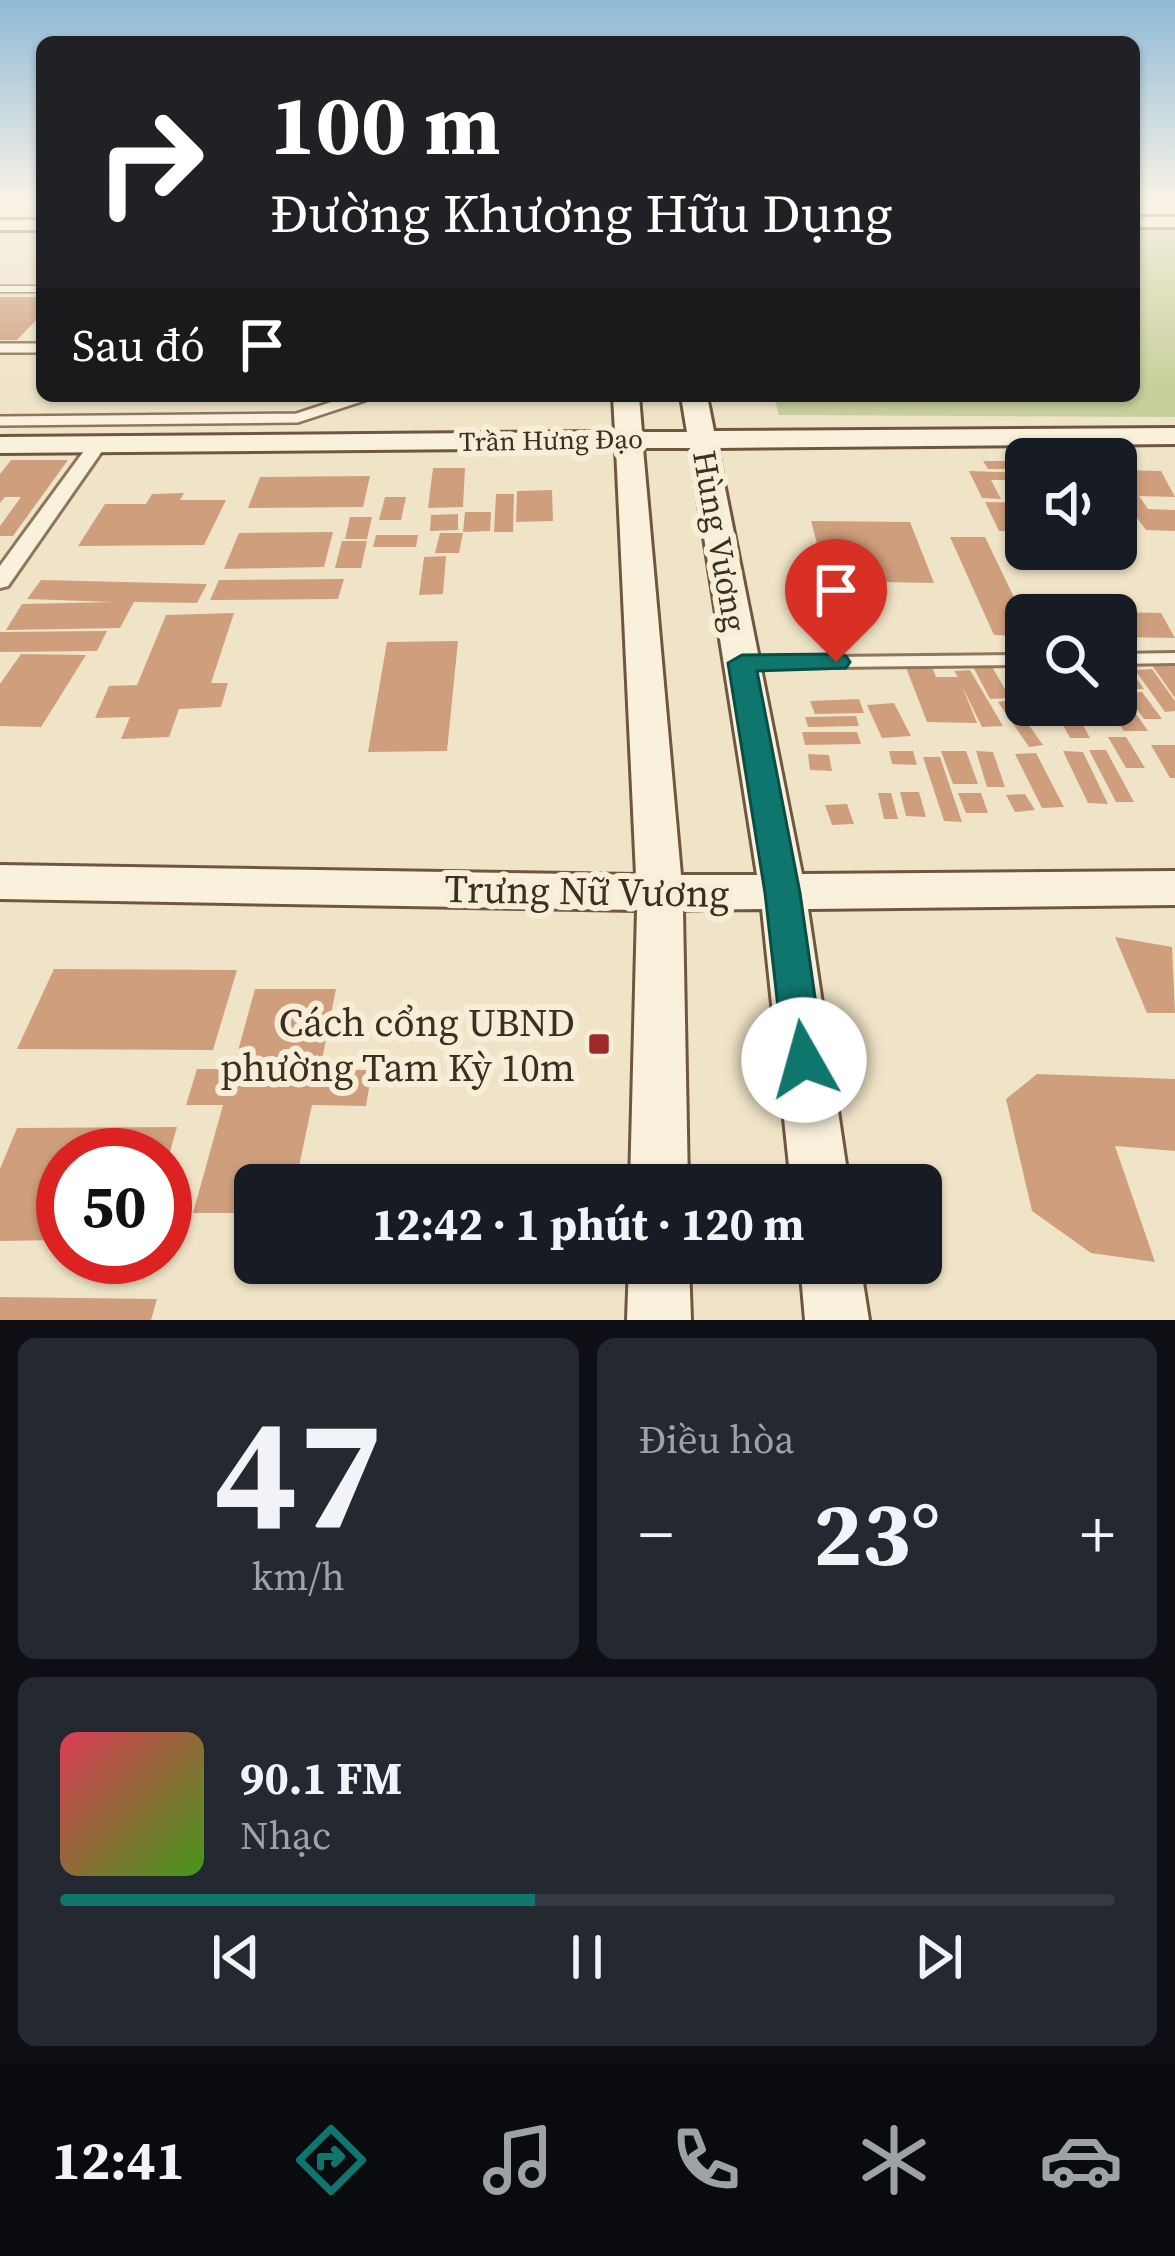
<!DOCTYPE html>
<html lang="vi">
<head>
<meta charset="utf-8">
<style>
  :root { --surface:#171b24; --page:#242831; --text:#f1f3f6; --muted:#9ea1a6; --line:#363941; --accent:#0f766e }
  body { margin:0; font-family:"Source Serif 4",serif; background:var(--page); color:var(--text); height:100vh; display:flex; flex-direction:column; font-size:45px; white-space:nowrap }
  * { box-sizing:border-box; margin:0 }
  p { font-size:39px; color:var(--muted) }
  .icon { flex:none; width:66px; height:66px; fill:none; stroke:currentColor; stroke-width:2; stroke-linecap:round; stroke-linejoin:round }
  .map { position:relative; height:1320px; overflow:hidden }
  .details { display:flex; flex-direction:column; gap:18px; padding:18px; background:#0d0f14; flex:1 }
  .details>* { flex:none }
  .banner { position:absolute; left:36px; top:36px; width:1104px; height:366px; border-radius:18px; box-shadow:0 3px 9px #0004; background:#202124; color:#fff; overflow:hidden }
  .tools { position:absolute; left:1005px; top:438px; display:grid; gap:24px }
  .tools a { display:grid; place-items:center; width:132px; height:132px; border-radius:18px; background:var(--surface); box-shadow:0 3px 9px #0004; font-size:60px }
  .speed { position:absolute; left:36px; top:1128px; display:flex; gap:24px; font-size:60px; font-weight:700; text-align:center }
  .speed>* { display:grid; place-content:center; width:156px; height:156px; border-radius:50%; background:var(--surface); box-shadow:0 3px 9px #0004; line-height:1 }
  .speed .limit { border:18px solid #d22; background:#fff; color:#111 }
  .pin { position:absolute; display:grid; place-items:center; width:102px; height:102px; color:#fff; margin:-123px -51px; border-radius:50% 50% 50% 0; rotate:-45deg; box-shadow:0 0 12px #0007 }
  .pin .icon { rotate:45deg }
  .me { position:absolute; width:132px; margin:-66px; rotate:353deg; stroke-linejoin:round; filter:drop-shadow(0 0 9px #0008) }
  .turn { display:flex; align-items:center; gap:42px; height:252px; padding:0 36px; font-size:54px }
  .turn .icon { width:156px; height:156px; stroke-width:2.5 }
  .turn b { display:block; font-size:84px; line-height:102px }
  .then { display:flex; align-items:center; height:114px; padding:0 36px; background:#0003; gap:24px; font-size:45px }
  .big { font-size:90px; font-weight:700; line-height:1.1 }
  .details .card { flex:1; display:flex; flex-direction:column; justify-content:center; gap:18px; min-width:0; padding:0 42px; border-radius:18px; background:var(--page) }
  .details .dial { align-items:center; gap:0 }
  .dial b { font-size:156px; line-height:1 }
  .song { display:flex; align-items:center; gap:36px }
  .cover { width:144px; height:144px; border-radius:18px; background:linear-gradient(135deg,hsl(350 70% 55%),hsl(100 70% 35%)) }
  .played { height:12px; border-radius:6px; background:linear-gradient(90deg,var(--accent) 45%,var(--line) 45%) }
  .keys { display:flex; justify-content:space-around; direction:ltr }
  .heat { display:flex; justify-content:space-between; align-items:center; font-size:66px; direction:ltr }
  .details .tiles { flex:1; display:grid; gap:18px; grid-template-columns:1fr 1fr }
  .card:last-child { grid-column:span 2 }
  .trip { position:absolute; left:234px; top:1164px; width:708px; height:120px; border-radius:18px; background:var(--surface); box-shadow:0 3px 9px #0004; font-weight:700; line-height:120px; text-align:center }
  .dock { display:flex; height:192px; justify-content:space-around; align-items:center; background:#090b0e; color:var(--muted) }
  .dock .icon { width:84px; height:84px }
  .dock .selected { color:var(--accent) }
  .dock b { font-size:54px; color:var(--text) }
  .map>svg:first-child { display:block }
</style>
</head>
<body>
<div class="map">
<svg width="1175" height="1320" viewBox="0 0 1175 1320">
  <rect width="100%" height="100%" fill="#f0e4c8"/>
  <path fill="#c9cf9b" d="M 1134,230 L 1175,230 L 1175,417 L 779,415 L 774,396 L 1134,396 Z"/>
  <g fill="#cf9f7d">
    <path d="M 0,297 L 42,297 L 42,314 L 17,340 L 0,340 Z"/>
    <path d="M 11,460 L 68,460 L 13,536 L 0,536 L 0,526 L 21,497 L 5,497 L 0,503 L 0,474 Z"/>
    <path d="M 983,461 L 1026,461 L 1026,469 L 988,469 Z"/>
    <path d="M 433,468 L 465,468 L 463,507 L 428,508 Z"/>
    <path d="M 1116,470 L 1161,471 L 1175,497 L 1139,496 L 1148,509 L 1175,510 L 1175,531 L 1146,530 L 1116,489 Z"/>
    <path d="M 969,471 L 1026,473 L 1026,480 L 991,480 L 1001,499 L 982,498 Z"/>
    <path d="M 370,476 L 363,507 L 248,508 L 260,477 Z"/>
    <path d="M 552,490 L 553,521 L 516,522 L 517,491 Z"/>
    <path d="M 184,493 L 180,500 L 226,500 L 204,545 L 78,546 L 105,504 L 146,504 L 152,494 Z"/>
    <path d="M 496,494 L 514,494 L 513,532 L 494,532 Z"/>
    <path d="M 385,497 L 406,497 L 401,520 L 379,520 Z"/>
    <path d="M 985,502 L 1026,503 L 1026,511 L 1009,511 L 1019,531 L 999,531 Z"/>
    <path d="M 465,512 L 491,512 L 490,531 L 463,532 Z"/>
    <path d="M 458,514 L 458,530 L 430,531 L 431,515 Z"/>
    <path d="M 350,517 L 372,517 L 367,539 L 345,539 Z"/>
    <path d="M 811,521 L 910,522 L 934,583 L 827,581 Z"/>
    <path d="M 333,532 L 324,567 L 224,569 L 239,533 Z"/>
    <path d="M 440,533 L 463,533 L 459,553 L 435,553 Z"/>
    <path d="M 376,535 L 418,535 L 416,547 L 373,547 Z"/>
    <path d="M 950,537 L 985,537 L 1026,622 L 1026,636 L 994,635 Z"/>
    <path d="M 342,541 L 367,541 L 361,568 L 335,568 Z"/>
    <path d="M 446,556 L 443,594 L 419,595 L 424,557 Z"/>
    <path d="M 344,579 L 338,599 L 210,600 L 219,580 Z"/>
    <path d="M 41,580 L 207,584 L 197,603 L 134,602 L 120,628 L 6,630 L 22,604 L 113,602 L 27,599 Z"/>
    <path d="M 1116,612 L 1161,613 L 1175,638 L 1116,637 Z"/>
    <path d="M 234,613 L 211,683 L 228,683 L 221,707 L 179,709 L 169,737 L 121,739 L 130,717 L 95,718 L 109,686 L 137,685 L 166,615 Z"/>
    <path d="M 107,631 L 97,651 L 0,652 L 0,632 Z"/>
    <path d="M 458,641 L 447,751 L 368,752 L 387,642 Z"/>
    <path d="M 21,654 L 86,655 L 41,727 L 0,726 L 0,684 Z"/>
    <path d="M 1124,661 L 1144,689 L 1125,689 L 1116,677 L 1116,662 Z"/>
    <path d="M 1168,661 L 1175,661 L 1175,698 L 1152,665 L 1171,665 Z"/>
    <path d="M 931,664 L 936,677 L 958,677 L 954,671 L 970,670 L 1003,726 L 982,727 L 962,686 L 977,723 L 927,722 L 905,665 Z"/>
    <path d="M 972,665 L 991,665 L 1010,698 L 990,699 Z"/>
    <path d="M 1152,669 L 1175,701 L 1175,711 L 1165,712 L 1135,670 Z"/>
    <path d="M 1008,675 L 1026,675 L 1026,705 L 1043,705 L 1047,714 L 1026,714 Z"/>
    <path d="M 1116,685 L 1148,731 L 1124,731 L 1107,705 L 1116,705 Z"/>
    <path d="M 1142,692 L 1162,719 L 1144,719 L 1125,693 Z"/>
    <path d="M 859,699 L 864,713 L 815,714 L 810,701 Z"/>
    <path d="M 1011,700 L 1043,745 L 1029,747 L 998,702 Z"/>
    <path d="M 894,703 L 911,736 L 882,738 L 867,705 Z"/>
    <path d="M 1053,706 L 1072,706 L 1090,738 L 1070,738 Z"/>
    <path d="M 856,716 L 859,726 L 808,727 L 805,717 Z"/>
    <path d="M 802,732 L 857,732 L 861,744 L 805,745 Z"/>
    <path d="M 1108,737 L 1126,737 L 1145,768 L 1126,768 Z"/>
    <path d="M 1151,745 L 1175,745 L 1175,778 L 1170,778 Z"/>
    <path d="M 1089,750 L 1106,750 L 1134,802 L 1116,802 Z"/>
    <path d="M 889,751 L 913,751 L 917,765 L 892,764 Z"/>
    <path d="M 941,751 L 966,751 L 978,784 L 953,784 Z"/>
    <path d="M 976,751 L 993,752 L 1005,787 L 987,787 Z"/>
    <path d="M 1063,751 L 1083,752 L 1108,804 L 1088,803 Z"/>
    <path d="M 1036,753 L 1064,807 L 1042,808 L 1015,754 Z"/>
    <path d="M 808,754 L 829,755 L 832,771 L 810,770 Z"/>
    <path d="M 923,757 L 940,757 L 962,822 L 944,821 Z"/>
    <path d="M 900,792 L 919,792 L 926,817 L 906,816 Z"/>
    <path d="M 878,793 L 891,793 L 898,819 L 884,819 Z"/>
    <path d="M 958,793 L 981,793 L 988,813 L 966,813 Z"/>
    <path d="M 1025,794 L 1035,810 L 1015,812 L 1006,795 Z"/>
    <path d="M 847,804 L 854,824 L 832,825 L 825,805 Z"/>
    <path d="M 1115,937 L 1172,947 L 1175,1013 L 1147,1013 Z"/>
    <path d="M 54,969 L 237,970 L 213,1050 L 17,1049 Z"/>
    <path d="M 255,989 L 336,989 L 320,1070 L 372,1070 L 366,1106 L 312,1105 L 295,1185 L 255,1185 L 255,1213 L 193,1213 L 223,1105 L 186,1105 L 197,1069 L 233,1069 Z"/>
    <path d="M 1037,1074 L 1175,1079 L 1175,1151 L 1115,1146 L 1155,1262 L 1091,1253 L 1032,1211 L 1006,1099 Z"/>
    <path d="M 177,1127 L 169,1155 L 63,1155 L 63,1240 L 0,1241 L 0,1169 L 17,1128 Z"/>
    <path d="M 0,1297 L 157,1299 L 151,1320 L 0,1320 Z"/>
  </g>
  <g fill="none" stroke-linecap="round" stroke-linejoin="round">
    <defs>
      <path id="lane-far2" d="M 0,289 L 42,289"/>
      <g id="lane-far1">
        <path d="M 0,348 L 42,348"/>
        <path d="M 0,421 L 297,418 L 364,396"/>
      </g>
      <g id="lane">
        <path d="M 1116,659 L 1175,658"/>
        <path d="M 749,663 L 1026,660"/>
      </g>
      <path id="street" d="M 98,439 L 107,444 L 8,586 L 0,588 L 0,566 L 92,440 Z"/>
      <g id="secondary">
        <rect x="1134" y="217" width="41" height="10"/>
        <rect x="0" y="220" width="42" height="10"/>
        <path d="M 613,396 L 639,396 L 642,432 L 687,432 L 681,396 L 707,396 L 714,431 L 1175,428 L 1175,444 L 717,448 L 802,874 L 1175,871 L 1175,905 L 808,909 L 849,1185 L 791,1185 L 762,909 L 683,910 L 688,1185 L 630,1185 L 637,910 L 0,899 L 0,865 L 636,875 L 616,448 L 0,453 L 0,437 L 615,432 ZM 643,448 L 690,448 L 757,875 L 681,875 Z"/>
        <path d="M 629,1263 L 689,1263 L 691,1320 L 627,1320 Z"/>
        <path d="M 800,1263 L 860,1263 L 869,1320 L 805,1320 Z"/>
      </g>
    </defs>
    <use href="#lane-far2" stroke="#8d765c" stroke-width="9"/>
    <use href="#lane-far1" stroke="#8d765c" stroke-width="14"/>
    <use href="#lane" stroke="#8d765c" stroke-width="16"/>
    <use href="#street" stroke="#8d765c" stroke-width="6"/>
    <use href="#secondary" stroke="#6f573f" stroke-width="6"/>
    <use href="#lane-far2" stroke="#faf1dc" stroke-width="6"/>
    <use href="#lane-far1" stroke="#faf1dc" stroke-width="9"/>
    <use href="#lane" stroke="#faf1dc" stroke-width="10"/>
    <use href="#street" fill="#faf1dc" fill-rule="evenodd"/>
    <use href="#secondary" fill="#faf1dc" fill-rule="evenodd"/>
  </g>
  <linearGradient id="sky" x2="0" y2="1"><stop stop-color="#8fbad6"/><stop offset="0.52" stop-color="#f8f3e6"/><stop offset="1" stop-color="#f8f3e6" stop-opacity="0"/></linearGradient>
  <rect width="1175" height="383" fill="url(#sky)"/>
  <path fill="#0f766e" stroke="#0a4d48" stroke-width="3" d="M 836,654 L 846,656 L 850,662 L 846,668 L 757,671 L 800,893 L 824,1060 L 818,1072 L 804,1077 L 790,1072 L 784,1060 L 765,893 L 728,663 L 742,655 Z"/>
  <rect fill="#9e2a2b" stroke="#f7eed8" stroke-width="4.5" x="587" y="1032" width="24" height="24" rx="6"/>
  <g text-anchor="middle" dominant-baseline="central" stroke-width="12" stroke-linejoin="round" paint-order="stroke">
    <g font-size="27" fill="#3d2e20" stroke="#f7eed8">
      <text transform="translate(551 440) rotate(-1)">Trần Hưng Đạo</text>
    </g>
    <g font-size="33" fill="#3d2e20" stroke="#f7eed8">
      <text transform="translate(720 541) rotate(80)">Hùng Vương</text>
    </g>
    <g font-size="39" fill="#3d2e20" stroke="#f7eed8">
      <text transform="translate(587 891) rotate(1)">Trưng Nữ Vương</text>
    </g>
    <g font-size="39" fill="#3d2e20" stroke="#f7eed8" text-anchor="end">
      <text x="575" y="1022">Cách cổng UBND<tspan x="575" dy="45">phường Tam Kỳ 10m</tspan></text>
    </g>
  </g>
</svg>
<div class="tools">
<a><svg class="icon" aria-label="sound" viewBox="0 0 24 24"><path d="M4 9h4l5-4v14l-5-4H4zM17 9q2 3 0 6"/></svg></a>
<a><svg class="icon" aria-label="search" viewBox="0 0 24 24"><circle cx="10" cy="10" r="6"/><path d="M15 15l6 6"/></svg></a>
</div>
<div class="speed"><div class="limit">50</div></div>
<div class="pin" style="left:836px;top:662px;background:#d93025"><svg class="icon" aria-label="arrive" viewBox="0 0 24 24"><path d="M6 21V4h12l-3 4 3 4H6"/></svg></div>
<svg class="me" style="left:804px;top:1060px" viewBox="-20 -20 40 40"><circle r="19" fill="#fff"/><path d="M0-13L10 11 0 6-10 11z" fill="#0f766e"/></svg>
<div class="trip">12:42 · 1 phút · 120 m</div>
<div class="banner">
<div class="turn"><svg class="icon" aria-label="right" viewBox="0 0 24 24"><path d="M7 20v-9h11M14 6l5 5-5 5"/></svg><div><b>100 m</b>Đường Khương Hữu Dụng</div></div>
<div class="then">Sau đó<svg class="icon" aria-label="arrive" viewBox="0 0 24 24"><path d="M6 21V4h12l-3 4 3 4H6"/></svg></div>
</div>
</div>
<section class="details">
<div class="tiles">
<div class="card dial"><b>47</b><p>km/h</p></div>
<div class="card"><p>Điều hòa</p>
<div class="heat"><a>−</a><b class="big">23°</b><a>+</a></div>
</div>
<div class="card">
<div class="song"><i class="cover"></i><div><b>90.1 FM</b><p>Nhạc</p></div></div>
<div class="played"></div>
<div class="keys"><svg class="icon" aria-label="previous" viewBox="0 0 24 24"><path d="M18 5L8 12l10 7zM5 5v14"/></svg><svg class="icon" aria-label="pause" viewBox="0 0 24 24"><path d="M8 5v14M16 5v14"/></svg><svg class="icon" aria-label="next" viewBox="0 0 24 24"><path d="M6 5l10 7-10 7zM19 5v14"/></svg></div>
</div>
</div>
</section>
<nav class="dock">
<b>12:41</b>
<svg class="icon selected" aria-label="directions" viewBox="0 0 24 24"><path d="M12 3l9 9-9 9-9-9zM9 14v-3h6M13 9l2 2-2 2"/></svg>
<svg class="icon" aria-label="music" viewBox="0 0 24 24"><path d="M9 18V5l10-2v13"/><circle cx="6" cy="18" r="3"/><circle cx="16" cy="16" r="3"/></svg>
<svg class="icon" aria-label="phone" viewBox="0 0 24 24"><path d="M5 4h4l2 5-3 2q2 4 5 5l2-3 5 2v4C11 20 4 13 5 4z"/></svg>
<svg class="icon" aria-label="climate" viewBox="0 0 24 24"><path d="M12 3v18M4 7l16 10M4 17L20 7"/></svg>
<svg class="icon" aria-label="car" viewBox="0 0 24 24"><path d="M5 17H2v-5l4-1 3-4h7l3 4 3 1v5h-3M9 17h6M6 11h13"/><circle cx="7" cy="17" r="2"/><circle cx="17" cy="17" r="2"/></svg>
</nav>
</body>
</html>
